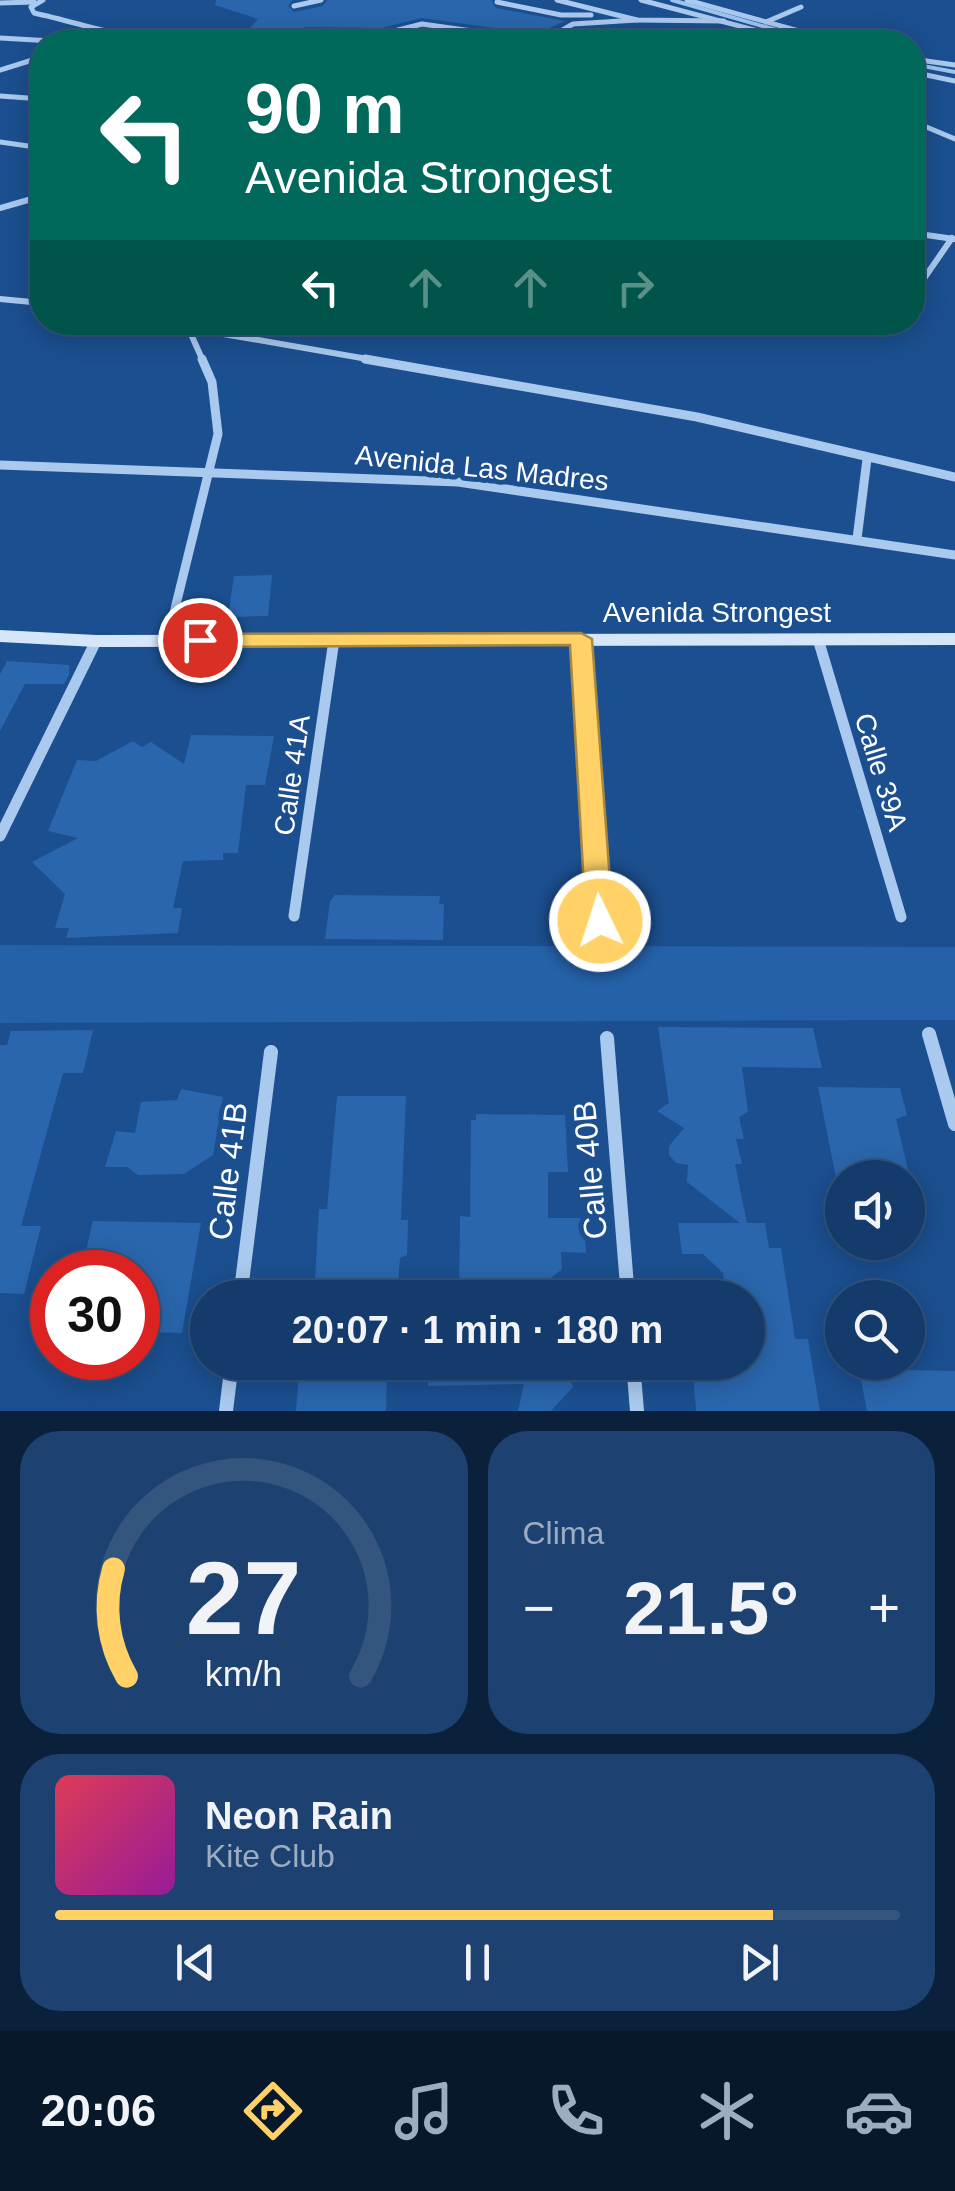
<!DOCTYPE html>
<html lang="es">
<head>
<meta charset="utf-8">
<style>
  :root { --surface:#143b6b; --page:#1d4271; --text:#f1f3f6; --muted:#9dadc1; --line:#33557e; --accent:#ffd166 }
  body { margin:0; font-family:Arial,sans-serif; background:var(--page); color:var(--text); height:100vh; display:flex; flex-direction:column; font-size:38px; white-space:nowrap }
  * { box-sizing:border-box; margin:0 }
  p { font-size:32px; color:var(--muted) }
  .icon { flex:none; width:55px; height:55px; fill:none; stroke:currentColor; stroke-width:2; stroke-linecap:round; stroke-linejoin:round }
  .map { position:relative; height:1411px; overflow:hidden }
  .side { display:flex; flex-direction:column; gap:20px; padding:20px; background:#0b203b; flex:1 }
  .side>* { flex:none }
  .top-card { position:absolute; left:30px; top:30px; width:895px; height:305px; border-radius:40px; box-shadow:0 5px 25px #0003,0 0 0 2px var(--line); background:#00695c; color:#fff; overflow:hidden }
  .fabs { position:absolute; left:825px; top:1160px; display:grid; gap:20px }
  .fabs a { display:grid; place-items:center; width:100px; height:100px; border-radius:50%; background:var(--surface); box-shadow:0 5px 25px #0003,0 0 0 2px var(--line); font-size:50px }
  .speed { position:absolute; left:30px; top:1250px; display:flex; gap:20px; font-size:50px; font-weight:700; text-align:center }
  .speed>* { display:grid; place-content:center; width:130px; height:130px; border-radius:50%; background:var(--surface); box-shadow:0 5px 25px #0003,0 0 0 2px var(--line); line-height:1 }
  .speed .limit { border:15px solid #d22; background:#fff; color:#111 }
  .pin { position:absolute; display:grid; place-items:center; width:85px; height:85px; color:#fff; margin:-42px; border:5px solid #fff; border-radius:50%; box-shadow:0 2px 10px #0007 }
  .me { position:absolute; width:110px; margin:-55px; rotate:356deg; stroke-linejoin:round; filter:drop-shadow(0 0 8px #0008) }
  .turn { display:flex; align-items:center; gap:35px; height:210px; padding:0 50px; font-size:45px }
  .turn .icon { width:130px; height:130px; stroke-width:2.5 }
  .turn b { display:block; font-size:70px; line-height:85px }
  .lanes { display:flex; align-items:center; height:95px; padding:0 50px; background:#0003; justify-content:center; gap:50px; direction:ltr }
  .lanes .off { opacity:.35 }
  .big { font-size:75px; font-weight:700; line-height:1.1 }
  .side .widget { flex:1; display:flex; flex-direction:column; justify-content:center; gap:15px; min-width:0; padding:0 35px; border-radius:40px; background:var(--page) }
  .side .dial { align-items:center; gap:0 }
  .dial svg { height:260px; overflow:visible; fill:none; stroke:var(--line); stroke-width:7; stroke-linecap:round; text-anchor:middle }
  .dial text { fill:var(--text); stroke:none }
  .song { display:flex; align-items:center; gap:30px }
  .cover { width:120px; height:120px; border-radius:15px; background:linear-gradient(135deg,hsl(350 70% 55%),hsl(300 70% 35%)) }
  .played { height:10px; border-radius:5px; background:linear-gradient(90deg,var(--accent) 85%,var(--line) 85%) }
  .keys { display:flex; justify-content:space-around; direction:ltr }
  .heat { display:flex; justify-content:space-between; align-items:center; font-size:55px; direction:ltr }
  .side .tiles { flex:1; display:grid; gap:20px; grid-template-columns:1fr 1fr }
  .widget:last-child { grid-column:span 2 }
  .trip { position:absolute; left:190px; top:1280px; width:575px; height:100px; border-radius:50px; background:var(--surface); box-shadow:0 5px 25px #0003,0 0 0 2px var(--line); font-weight:700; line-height:100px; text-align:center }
  .tab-bar { display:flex; height:160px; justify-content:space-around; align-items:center; background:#08182b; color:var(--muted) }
  .tab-bar .icon { width:70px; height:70px }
  .tab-bar .current { color:var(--accent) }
  .tab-bar b { font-size:45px; color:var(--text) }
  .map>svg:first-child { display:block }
</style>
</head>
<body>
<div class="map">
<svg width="955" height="1411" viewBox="0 0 955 1411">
  <rect width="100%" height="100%" fill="#1b4f8f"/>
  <path fill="#2461a8" d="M 0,945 L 955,947 L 955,1020 L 0,1023 Z"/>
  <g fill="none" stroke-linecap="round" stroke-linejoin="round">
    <g stroke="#9cc4f0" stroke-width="4">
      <path d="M 672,0 L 818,42"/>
      <path d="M 912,64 L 955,72"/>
    </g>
  </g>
  <g fill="#2a66ad">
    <path d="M 216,0 L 292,0 L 288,6 L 294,12 L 323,6 L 327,0 L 491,0 L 496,8 L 565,21 L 536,34 L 422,18 L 381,28 L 305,27 L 299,32 L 305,39 L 382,40 L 422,30 L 509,42 L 240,39 L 258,19 L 215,5 Z"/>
    <path d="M 272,575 L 268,616 L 228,617 L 234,576 Z"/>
    <path d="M 7,661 L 69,665 L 69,675 L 64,684 L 25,684 L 0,731 L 0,674 Z"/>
    <path d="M 191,735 L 274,736 L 265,785 L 246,785 L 238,853 L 223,853 L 223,860 L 183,861 L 173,908 L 182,908 L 178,933 L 66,938 L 69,928 L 55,928 L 65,894 L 32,862 L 78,838 L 48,831 L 77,760 L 96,761 L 133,741 L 142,747 L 151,742 L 184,764 Z"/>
    <path d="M 335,895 L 440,896 L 439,904 L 444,904 L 443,940 L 325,939 L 330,901 Z"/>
    <path d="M 658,1027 L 813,1028 L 822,1068 L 742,1067 L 748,1112 L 739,1117 L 744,1139 L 736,1139 L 742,1164 L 735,1164 L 747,1223 L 765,1223 L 769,1248 L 781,1248 L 795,1339 L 808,1339 L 820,1411 L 696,1411 L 692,1362 L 748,1362 L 748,1298 L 726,1298 L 723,1273 L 703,1254 L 682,1254 L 678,1223 L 740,1223 L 687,1182 L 688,1165 L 676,1163 L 669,1155 L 669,1146 L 684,1128 L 657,1111 L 669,1103 Z"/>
    <path d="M 93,1030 L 83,1073 L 63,1073 L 21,1226 L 41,1226 L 24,1294 L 0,1293 L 0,1045 L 7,1045 L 11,1031 Z"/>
    <path d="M 818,1087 L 900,1088 L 907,1115 L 896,1119 L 910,1178 L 836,1178 Z"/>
    <path d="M 181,1089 L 223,1097 L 213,1155 L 184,1174 L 138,1175 L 127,1167 L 105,1167 L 116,1131 L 135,1133 L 141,1102 L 177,1100 Z"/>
    <path d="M 337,1096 L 406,1096 L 401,1220 L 408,1220 L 407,1255 L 400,1258 L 397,1298 L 314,1298 L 319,1209 L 327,1209 Z"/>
    <path d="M 476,1114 L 565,1115 L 568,1172 L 548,1172 L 548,1218 L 584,1218 L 586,1253 L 561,1252 L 562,1269 L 534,1292 L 519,1298 L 459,1298 L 460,1216 L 470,1217 L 471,1120 L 476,1120 Z"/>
    <path d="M 93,1221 L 201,1223 L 182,1333 L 138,1332 L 138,1272 L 81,1272 Z"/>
    <path d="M 428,1362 L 559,1362 L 565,1368 L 573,1387 L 551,1411 L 518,1411 L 524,1384 L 428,1386 Z"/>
    <path d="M 859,1369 L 955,1371 L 955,1411 L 867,1411 Z"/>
    <path d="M 387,1371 L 386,1411 L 296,1411 L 299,1373 Z"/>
  </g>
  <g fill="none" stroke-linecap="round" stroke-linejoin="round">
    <g stroke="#a9c9ee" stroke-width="5">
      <path d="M 43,0 L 31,7 L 34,13 C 80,23 123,39 170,42"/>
      <path d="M 557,0 L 637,20 L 724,21"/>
      <path d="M 641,0 L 800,42"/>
      <path d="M 687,0 L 839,42"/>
      <path d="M 497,2 L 561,15 L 591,15"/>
      <path d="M 0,3 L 34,2"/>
      <path d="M 294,6 L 321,0"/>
      <path d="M 766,22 L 801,7"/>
      <path d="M 305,33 L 382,34 L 422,24 L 536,40 L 547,39 L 573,24 L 637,20"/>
      <path d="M 0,38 L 70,42"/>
      <path d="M 912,59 L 955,65"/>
      <path d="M 0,70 L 42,57"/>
      <path d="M 912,72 L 955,81"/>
      <path d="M 0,96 L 42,99"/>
      <path d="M 912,121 L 955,139"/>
      <path d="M 0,142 L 42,148"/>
    </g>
    <g stroke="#a9c9ee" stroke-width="6">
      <path d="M 0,208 L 42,196"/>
      <path d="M 912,233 L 954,239"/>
      <path d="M 0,299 L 42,303"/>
      <path d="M 912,307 L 923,280 L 952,238"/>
      <path d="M 693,322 L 762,322"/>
      <path d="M 186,323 L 203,361"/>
      <path d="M 189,328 L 379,361"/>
    </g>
    <g stroke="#a9c9ee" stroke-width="9">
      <path d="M 365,359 L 697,417 L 955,477"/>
      <path d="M 0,465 L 458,482 L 955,555"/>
      <path d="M 857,539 L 867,459"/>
      <path d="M 171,625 L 218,434 L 212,382 L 202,359"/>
    </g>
    <g stroke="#a9c9ee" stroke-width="11">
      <path d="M 581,639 L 600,921"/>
      <path d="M 818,639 L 901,917"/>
      <path d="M 167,640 L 171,623"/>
      <path d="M 0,836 L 96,641"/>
      <path d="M 294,916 L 334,640"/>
    </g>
    <g stroke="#a9c9ee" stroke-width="14">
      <path d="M 929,1034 L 955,1124"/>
      <path d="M 607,1038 L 628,1298"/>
      <path d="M 240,1298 L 271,1052"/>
      <path d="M 633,1362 L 637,1411"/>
      <path d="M 226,1411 L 232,1362"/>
    </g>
    <path fill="#d6e6fa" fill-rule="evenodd" d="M 0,630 L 96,635 L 955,633 L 955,645 L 96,647 L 0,642 Z"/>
  </g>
  <path fill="#ffd166" stroke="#a68842" stroke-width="2.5" d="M 581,633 L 592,639 L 613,921 L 609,927 L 590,927 L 586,921 L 570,645 L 200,647 L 189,640 L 200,634 Z"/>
  <g text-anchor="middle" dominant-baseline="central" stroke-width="10" stroke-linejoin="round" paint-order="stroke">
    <g font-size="28" fill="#fff" stroke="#1b4f8f">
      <text transform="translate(482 468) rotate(6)">Avenida Las Madres</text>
      <text x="717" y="612">Avenida Strongest</text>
      <text transform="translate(881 772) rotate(73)">Calle 39A</text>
      <text transform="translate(292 775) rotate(-82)">Calle 41A</text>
    </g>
    <g font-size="32" fill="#fff" stroke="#1b4f8f">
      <text transform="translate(590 1170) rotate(-95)">Calle 40B</text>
      <text transform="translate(228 1171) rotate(-83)">Calle 41B</text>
    </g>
  </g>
</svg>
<div class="fabs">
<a><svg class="icon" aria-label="sound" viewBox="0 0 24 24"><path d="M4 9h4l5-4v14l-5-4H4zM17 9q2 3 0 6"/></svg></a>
<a><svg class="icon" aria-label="search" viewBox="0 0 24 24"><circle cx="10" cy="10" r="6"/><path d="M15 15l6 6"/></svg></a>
</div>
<div class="speed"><div class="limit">30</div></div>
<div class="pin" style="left:200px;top:640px;background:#d93025"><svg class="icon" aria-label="arrive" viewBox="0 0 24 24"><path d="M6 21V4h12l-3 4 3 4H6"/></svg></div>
<svg class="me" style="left:600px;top:921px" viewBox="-20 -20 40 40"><circle r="17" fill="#ffd166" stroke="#fff" stroke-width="3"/><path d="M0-11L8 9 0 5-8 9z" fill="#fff"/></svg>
<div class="trip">20:07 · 1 min · 180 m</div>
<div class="top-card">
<div class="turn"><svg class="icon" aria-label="left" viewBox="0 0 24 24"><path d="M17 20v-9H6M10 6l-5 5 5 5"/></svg><div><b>90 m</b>Avenida Strongest</div></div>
<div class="lanes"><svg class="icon" aria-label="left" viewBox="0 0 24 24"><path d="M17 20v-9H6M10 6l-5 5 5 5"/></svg><svg class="icon off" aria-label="ahead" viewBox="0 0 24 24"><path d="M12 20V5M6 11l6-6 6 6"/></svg><svg class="icon off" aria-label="ahead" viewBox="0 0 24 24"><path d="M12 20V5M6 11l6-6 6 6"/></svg><svg class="icon off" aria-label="right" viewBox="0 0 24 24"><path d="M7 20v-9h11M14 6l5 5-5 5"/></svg></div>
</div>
</div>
<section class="side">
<div class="tiles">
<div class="widget dial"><svg viewBox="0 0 100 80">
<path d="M14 69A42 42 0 1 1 86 69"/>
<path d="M14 69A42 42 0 0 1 10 36" stroke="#ffd166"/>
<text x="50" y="56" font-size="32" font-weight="700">27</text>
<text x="50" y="72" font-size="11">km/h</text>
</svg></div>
<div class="widget"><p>Clima</p>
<div class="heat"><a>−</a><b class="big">21.5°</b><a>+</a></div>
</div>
<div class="widget">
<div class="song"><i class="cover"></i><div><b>Neon Rain</b><p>Kite Club</p></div></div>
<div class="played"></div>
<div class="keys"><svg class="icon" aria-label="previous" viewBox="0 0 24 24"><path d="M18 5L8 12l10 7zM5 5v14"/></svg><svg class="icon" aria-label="pause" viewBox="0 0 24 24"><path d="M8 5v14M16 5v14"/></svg><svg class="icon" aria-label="next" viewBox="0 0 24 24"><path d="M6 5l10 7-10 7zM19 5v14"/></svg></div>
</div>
</div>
</section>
<nav class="tab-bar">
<b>20:06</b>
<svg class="icon current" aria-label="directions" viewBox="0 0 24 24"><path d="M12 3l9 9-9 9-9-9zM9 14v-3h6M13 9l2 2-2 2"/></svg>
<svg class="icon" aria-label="music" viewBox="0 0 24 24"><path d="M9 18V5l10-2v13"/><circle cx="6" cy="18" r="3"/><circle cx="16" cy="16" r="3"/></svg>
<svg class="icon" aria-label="phone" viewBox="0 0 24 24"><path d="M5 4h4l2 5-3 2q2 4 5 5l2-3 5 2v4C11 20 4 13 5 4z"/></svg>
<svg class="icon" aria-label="climate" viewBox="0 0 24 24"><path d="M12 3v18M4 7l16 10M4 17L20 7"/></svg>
<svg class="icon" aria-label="car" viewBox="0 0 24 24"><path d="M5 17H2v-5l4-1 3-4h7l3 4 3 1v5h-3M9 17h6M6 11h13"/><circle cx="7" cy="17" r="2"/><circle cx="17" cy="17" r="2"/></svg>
</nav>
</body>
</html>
